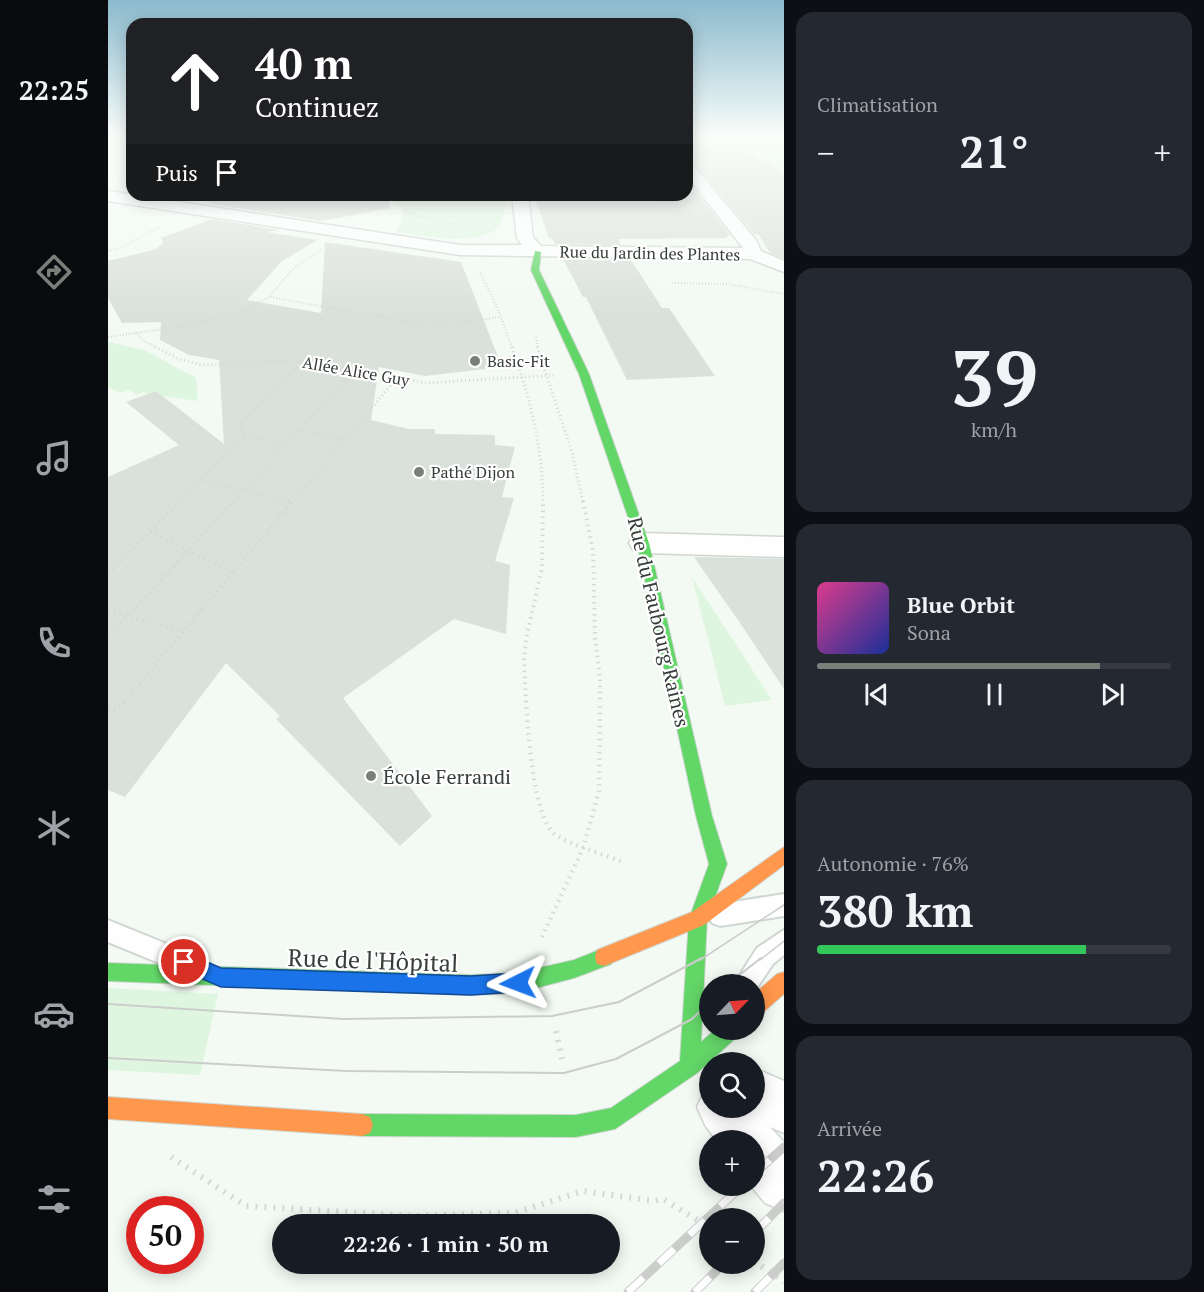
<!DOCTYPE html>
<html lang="fr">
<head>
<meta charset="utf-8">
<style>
  :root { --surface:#171b24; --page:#242831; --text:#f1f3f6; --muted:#9ea1a6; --line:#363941; --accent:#79807a }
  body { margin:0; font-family:"PT Serif",serif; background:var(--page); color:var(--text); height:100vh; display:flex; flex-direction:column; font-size:22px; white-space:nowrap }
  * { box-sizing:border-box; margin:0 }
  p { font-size:20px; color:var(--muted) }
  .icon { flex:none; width:33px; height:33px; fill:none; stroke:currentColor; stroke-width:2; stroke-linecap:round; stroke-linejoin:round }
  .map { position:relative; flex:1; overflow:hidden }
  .details { display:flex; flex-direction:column; gap:12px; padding:12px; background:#0d0f14; width:420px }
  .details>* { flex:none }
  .top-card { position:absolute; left:18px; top:18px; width:567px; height:183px; border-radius:18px; box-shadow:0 3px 15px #0003; background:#202124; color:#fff; overflow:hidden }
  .needle { width:39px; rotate:65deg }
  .buttons { position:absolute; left:591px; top:974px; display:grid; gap:12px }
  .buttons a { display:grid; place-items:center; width:66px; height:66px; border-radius:50%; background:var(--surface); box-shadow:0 3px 15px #0003; font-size:30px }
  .speed { position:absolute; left:18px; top:1196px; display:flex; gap:12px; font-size:30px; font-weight:700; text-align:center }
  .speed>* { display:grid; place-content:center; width:78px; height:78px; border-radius:50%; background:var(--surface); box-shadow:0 3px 15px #0003; line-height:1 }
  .speed .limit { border:9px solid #d22; background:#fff; color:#111 }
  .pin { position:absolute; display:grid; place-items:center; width:51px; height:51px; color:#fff; margin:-26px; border:3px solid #fff; border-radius:50%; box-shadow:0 2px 6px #0007 }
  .me { position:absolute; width:66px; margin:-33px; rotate:267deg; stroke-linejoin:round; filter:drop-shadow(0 0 4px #0008) }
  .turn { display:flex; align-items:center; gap:21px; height:126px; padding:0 30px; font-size:27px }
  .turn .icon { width:78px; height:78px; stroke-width:2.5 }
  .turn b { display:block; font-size:42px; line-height:51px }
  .then { display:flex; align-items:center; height:57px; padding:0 30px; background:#0003; gap:12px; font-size:22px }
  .big { font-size:45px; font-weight:700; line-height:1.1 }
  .details .card { flex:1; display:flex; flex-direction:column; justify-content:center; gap:9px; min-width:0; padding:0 21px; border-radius:18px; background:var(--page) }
  .details .dial { align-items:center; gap:0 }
  .dial b { font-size:78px; line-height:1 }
  .song { display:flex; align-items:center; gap:18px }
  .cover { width:72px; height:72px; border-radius:9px; background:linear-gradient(135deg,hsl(330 70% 55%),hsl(230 70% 35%)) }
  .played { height:6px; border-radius:3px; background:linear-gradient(90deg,var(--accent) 80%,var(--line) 80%) }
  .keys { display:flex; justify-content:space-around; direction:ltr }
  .heat { display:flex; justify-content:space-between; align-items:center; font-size:33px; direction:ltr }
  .charge { height:9px; border-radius:4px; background:linear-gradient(90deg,#34c759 76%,var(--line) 0) }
  .trip { position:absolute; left:164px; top:1214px; width:348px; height:60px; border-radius:30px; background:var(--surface); box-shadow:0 3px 15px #0003; font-weight:700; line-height:60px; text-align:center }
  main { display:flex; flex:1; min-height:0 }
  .dock { display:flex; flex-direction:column; width:108px; justify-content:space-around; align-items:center; background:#090b0e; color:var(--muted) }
  .dock .icon { width:42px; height:42px }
  .dock .on { color:var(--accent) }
  .dock b { font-size:27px; color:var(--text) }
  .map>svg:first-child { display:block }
</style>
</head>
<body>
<main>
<nav class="dock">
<b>22:25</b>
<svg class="icon on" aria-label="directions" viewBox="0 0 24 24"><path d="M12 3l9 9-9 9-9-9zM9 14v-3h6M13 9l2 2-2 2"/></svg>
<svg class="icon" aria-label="music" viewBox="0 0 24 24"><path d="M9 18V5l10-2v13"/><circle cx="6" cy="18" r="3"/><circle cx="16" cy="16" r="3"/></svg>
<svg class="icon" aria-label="phone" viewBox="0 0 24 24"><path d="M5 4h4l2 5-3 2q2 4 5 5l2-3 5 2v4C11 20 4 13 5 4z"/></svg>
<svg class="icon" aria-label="climate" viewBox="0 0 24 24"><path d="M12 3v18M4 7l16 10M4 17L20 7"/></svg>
<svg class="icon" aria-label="car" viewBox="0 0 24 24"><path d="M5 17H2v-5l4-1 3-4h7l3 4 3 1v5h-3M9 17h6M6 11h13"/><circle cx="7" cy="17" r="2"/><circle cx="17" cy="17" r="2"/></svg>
<svg class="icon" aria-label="filters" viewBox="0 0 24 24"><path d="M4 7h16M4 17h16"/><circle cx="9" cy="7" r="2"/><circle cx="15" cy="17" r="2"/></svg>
</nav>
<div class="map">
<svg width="676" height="1292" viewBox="0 0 676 1292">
  <rect width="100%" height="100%" fill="#f2faf3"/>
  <g fill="#def6e0">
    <path d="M 579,136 L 676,136 L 676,175 L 651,151 L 579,152 Z"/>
    <path d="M 274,195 L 399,195 L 392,227 C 364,247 320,236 288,232 L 294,219 L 295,208 Z"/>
    <path d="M 0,342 L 36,350 L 88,378 L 90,401 L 39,394 L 36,392 L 28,395 L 21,390 L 12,393 L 0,387 Z"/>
    <path d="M 584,577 L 664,700 L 617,706 Z"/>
    <path d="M 0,988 L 110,994 L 92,1075 L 0,1070 Z"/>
  </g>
  <g fill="#dae0da">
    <path d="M 579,136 L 588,136 L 604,152 L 640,152 L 650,161 L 660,161 L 676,175 L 676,259 L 662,253 L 651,235 L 646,234 L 586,163 L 579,161 Z"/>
    <path d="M 579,180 L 622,235 L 617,238 L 510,239 L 513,245 L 447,244 L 445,239 L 441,238 L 426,195 L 456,195 L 456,197 L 579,195 Z"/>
    <path d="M 93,195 L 280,195 L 282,208 L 213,221 L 102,204 Z"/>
    <path d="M 104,219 L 171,230 L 158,232 L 209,240 L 173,262 L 139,300 L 213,313 L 217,242 L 353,262 L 394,367 L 317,376 L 271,367 L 263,420 L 301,429 L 327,429 L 327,434 L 387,435 L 387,445 L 407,447 L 394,497 L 406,498 L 387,561 L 402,565 L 398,634 L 346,619 L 235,698 L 324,816 L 292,846 L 168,719 L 172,716 L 118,663 L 17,797 L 0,790 L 0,477 L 71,445 L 18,402 L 48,391 L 116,444 L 111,360 L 81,355 L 52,340 L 53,322 L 14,323 L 0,298 L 0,261 L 48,249 L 55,243 L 53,238 Z"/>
    <path d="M 455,259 L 523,260 L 554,308 L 561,308 L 607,376 L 519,380 L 478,297 L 475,297 Z"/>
    <path d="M 586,557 L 676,559 L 676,689 L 632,623 Z"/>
  </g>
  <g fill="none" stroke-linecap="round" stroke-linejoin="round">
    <defs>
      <g id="lane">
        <path d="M 676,894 L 676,916 L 612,926 L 604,923 L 601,915 L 604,907 L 612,904 Z"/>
        <path d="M 0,920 L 76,951 L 79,959 L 76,967 L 68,970 L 0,942 Z"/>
        <path d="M 676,930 L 676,955 L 665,964 L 646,992 L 646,984 L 626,984 L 649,948 Z"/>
      </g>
      <g id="street">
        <path d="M 579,163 L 584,164 L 648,240 L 653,251 L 676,261 L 676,272 L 642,259 L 352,255 L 0,201 L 0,191 L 352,245 L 414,245 L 409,238 L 404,195 L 420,195 L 425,237 L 433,246 L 635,248 L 579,176 Z"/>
        <path d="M 535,533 L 676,537 L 676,557 L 535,553 L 525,550 L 521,543 L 525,536 Z"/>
        <path d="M 646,1068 L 676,1081 L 676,1133 L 662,1127 L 676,1142 L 676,1211 L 657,1203 L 642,1185 L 646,1185 L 646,1140 L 608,1140 L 597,1125 L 589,1107 L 597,1089 L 602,1087 L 602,1107 L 646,1107 Z"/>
      </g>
      <g id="fast">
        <path d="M 427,251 L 433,252 L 431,270 L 481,374 L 541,543 L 604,816 L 619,864 L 599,919 L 593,1042 L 608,1029 L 633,1029 L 630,1036 L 589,1073 L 507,1129 L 468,1137 L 254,1136 L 246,1133 L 243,1125 L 246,1117 L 254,1114 L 468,1115 L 503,1108 L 572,1061 L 581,919 L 601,864 L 588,816 L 529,543 L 471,374 L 423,270 Z"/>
        <path d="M 496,948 L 503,950 L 505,957 L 503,964 L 466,978 L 409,993 L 363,995 L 0,981 L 0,963 L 363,975 L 409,973 L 466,960 Z"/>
      </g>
      <g id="slow">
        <path d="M 676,847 L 676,865 L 596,925 L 496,966 L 489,964 L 487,957 L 489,950 L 584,912 Z"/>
        <path d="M 676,972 L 676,994 L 653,1014 L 646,1016 L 646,994 L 669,974 Z"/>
        <path d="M 0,1097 L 254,1114 L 262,1117 L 265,1125 L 262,1133 L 254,1136 L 0,1119 Z"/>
      </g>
    </defs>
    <use href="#lane" stroke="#d0d6d1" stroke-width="4"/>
    <use href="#street" stroke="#d0d6d1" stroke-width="3"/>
    <use href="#fast" stroke="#d0d6d1" stroke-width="2"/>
    <use href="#slow" stroke="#d0d6d1" stroke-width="2"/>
    <g stroke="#d5d9d5" stroke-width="1.5" stroke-dasharray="1 2" stroke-linecap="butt">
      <path d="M 621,139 L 634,147"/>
      <path d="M 0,141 L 17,136"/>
      <path d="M 579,142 L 652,136"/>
      <path d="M 287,195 L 302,215"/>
      <path d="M 302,214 L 351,225"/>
      <path d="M 49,229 L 52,227"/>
    </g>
    <g stroke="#d5d9d5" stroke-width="2" stroke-dasharray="1 2" stroke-linecap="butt">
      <path d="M 0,251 L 15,247 L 51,227"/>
      <path d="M 372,272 L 390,309 L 404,348"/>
      <path d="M 564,283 L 620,284 L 676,294"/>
      <path d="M 162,297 L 322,326 L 392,317"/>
      <path d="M 28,333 L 36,341 L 50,348"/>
      <path d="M 0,337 L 77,326 L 132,312 L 161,297 L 187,267 L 213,250"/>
      <path d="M 428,337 L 430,348"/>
    </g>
    <g stroke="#d5d9d5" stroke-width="3" stroke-dasharray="1 3" stroke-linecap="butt">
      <path d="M 47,347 L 71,359 L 94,365 L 197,360 L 318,383 L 448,375"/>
      <path d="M 404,347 C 422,397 435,449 435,503"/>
      <path d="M 429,347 L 464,452 L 475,503"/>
      <path d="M 191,430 L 237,439"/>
      <path d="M 136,436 L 177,444"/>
      <path d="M 93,480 L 183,502"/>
      <path d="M 70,503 L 136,436 L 131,425 L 197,360"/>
      <path d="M 124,503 L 247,370"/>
      <path d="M 184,503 L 289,378"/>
    </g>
    <g stroke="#d5d9d5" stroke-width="4" stroke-dasharray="1.5 4.5" stroke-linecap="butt">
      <path d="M 180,501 L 183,502"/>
      <path d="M 475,501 L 485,551 L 487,638 L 492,679 L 492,702"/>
      <path d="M 42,532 L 125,572"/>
      <path d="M 0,574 L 72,501"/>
      <path d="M 0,610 L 75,632"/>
      <path d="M 0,637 L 126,501"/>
      <path d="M 16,702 L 185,501"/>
      <path d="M 418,702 L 416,662 L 418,639 L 434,568 L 435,501"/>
    </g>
    <g stroke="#d5d9d5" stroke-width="4.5" stroke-dasharray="1.5 5" stroke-linecap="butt">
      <path d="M 418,701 C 420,728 425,821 448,835 C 467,847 496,854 517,863"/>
      <path d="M 0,708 L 9,711 L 18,701"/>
      <path d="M 434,937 L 475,848 L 491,791 L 492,701"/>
    </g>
    <g stroke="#d5d9d5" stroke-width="6" stroke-dasharray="2 7" stroke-linecap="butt">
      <path d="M 448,1031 L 454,1059"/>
      <path d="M 63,1157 L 138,1206 L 306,1216 L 406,1213 L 475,1191 L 546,1201 L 555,1199 L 602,1228"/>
      <path d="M 646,1261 L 676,1282"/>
    </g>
    <use href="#lane" fill="#fdfefd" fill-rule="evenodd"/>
    <use href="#street" fill="#fdfefd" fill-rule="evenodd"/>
    <use href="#fast" fill="#63d668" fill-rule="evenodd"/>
    <use href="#slow" fill="#ff974d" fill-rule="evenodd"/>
    <g stroke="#cbcdcb" stroke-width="1.5">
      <path d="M 592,960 L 676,905"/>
      <path d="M 652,960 L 676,941"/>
    </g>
    <g stroke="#cbcdcb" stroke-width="2">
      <path d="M 620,984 L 653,958"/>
      <path d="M 0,1004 L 236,1019 L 444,1016 L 511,1002 L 594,958"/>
      <path d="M 0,1058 L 238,1071 L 456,1073 L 508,1059 L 584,1019 L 602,1002"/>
    </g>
    <defs>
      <g id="rail">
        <path d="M 646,1174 L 676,1147"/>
        <path d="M 646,1233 L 676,1203"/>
        <path d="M 520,1292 L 635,1185"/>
        <path d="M 587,1292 L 616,1263"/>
        <path d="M 647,1292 L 676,1263"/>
      </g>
    </defs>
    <use href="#rail" stroke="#cbcdcb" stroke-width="9"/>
    <use href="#rail" stroke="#fff" stroke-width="7" stroke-dasharray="21" stroke-linecap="butt"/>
  </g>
  <linearGradient id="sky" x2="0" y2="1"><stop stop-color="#8bbacd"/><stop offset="0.43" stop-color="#f9fdfa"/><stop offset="1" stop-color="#f9fdfa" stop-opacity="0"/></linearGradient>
  <rect width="676" height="317" fill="url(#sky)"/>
  <path fill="#1a73e8" stroke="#114b97" stroke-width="1.5" d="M 76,952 L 113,968 L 363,976 L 410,973 L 416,976 L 419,983 L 416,989 L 410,992 L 363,995 L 113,987 L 69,968 L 66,962 L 69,955 Z"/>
  <g fill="#79807a" stroke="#fff" stroke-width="2">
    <circle cx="367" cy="361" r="6"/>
    <circle cx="311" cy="472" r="6"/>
    <circle cx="263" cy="776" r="6"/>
  </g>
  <g text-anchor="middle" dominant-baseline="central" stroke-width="4.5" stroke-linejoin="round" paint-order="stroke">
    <g font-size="16" fill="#383e39" stroke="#fff">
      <text transform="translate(542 253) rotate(1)">Rue du Jardin des Plantes</text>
      <text transform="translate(248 371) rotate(10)">Allée Alice Guy</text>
    </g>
    <g font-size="16" fill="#383e39" stroke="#fff" text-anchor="start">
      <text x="379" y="361">Basic-Fit</text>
      <text x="323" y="472">Pathé Dijon</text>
    </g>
    <g font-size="20" fill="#383e39" stroke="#fff">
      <text transform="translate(551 622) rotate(77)">Rue du Faubourg Raines</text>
    </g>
    <g font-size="20" fill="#383e39" stroke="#fff" text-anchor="start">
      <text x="275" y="776">École Ferrandi</text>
    </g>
    <g font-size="24" fill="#383e39" stroke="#fff">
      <text transform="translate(265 960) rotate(2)">Rue de l'Hôpital</text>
    </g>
  </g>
</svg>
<div class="buttons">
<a><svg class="needle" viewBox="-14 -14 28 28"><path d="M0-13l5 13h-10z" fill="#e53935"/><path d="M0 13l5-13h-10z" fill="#9ea1a6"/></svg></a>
<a><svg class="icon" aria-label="search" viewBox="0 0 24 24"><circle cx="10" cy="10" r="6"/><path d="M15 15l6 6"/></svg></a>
<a>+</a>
<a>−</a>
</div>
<div class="speed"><div class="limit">50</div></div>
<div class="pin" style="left:76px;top:962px;background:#d93025"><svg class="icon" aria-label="arrive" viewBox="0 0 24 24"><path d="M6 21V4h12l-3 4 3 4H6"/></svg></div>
<svg class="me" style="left:410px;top:983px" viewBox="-20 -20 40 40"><path d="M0-17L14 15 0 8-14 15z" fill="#1a73e8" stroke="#fff" stroke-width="4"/></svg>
<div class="trip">22:26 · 1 min · 50 m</div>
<div class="top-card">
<div class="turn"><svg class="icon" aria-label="ahead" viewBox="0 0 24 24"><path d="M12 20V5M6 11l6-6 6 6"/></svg><div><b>40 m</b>Continuez</div></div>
<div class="then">Puis<svg class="icon" aria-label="arrive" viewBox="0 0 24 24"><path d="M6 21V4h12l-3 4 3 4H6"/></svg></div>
</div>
</div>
<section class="details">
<div class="card"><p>Climatisation</p>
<div class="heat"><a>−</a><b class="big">21°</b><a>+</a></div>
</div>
<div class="card dial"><b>39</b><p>km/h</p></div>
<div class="card">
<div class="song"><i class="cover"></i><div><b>Blue Orbit</b><p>Sona</p></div></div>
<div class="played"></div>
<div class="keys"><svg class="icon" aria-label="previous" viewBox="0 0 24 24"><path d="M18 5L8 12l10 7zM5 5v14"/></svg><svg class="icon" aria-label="pause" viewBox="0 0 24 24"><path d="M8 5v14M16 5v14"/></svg><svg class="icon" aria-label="next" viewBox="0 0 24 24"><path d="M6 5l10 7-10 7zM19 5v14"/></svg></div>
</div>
<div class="card"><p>Autonomie · 76%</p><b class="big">380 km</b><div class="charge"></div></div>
<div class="card"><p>Arrivée</p><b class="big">22:26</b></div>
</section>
</main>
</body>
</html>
